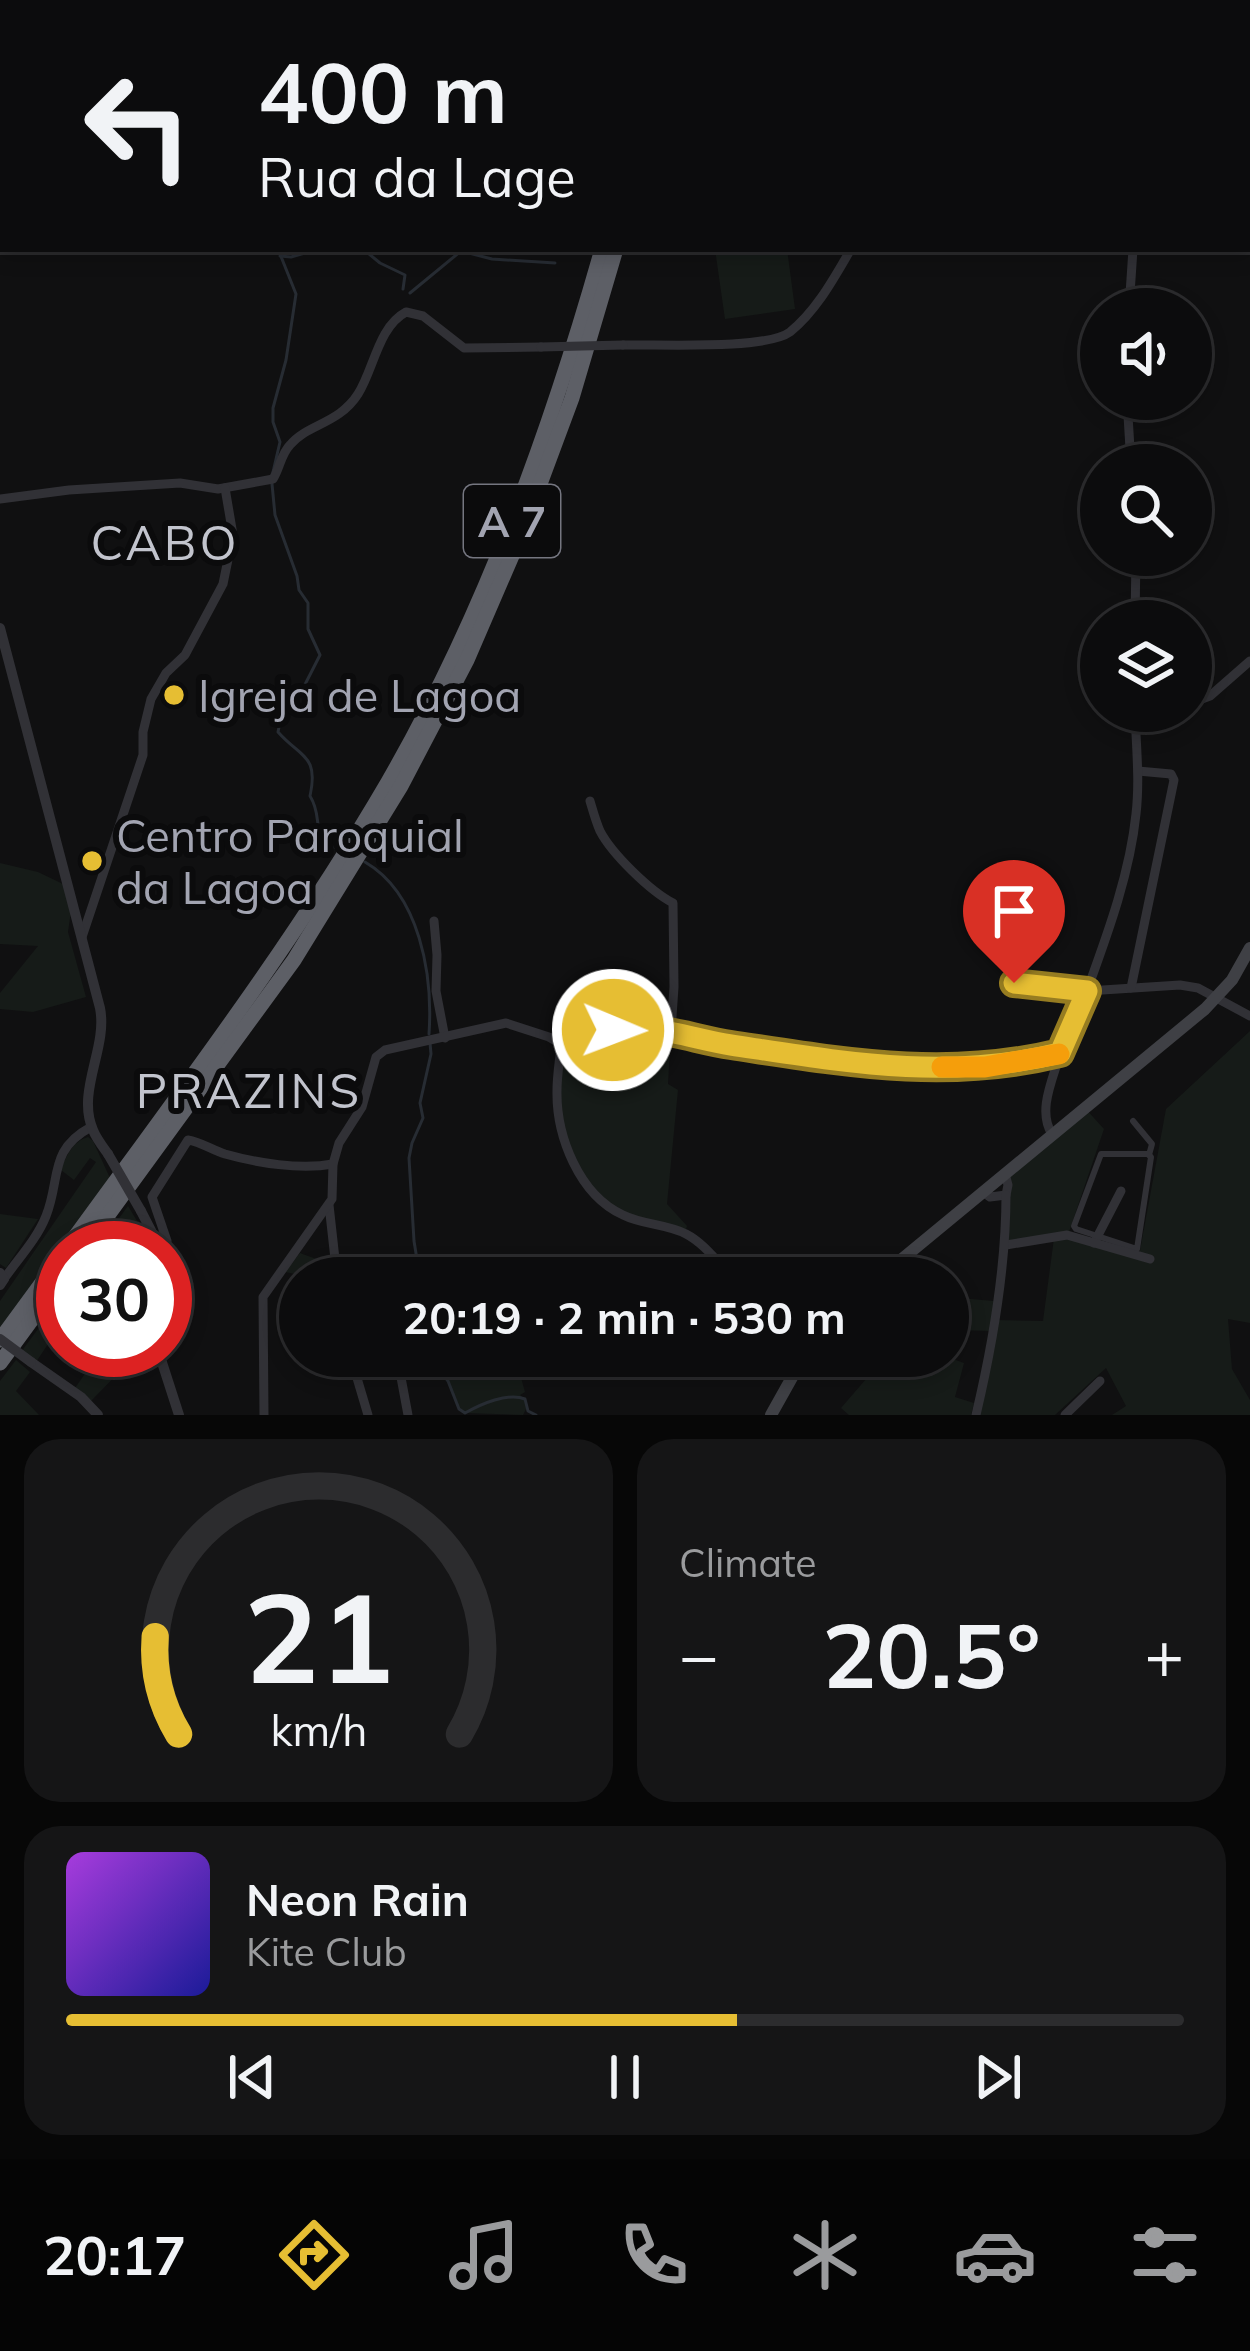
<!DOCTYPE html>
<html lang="en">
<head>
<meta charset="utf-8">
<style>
  :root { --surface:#0c0c0d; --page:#151516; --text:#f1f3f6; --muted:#9a9b9d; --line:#2c2c2e; --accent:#e6be33 }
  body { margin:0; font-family:Mulish,sans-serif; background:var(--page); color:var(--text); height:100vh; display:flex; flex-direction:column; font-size:45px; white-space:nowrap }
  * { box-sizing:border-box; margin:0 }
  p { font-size:39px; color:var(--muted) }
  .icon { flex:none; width:66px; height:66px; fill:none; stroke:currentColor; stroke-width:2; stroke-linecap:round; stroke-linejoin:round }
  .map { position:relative; height:1415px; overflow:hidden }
  .details { display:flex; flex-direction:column; gap:24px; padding:24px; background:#070707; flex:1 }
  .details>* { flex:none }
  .banner { position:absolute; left:0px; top:0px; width:1251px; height:252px; box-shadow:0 6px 18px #0003,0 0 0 3px var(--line); background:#0c0c0d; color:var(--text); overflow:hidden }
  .controls { position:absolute; left:1080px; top:288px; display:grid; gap:24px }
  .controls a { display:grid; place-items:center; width:132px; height:132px; border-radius:50%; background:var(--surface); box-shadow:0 6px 18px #0003,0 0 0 3px var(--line); font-size:60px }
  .speed { position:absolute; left:36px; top:1221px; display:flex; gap:24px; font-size:60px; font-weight:700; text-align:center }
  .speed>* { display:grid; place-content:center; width:156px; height:156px; border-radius:50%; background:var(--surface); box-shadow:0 6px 18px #0003,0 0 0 3px var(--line); line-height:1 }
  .speed .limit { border:18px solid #d22; background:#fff; color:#111 }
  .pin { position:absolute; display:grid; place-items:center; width:102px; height:102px; color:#fff; margin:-123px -51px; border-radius:50% 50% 50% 0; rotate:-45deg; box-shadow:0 0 12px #0007 }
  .pin .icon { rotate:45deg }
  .me { position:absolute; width:132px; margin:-66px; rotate:91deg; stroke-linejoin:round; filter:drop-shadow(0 0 9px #0008) }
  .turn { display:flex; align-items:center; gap:42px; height:252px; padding:0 60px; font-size:54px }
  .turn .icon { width:156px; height:156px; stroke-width:2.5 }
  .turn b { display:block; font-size:84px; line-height:102px }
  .big { font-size:90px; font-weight:700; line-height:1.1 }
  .details .card { flex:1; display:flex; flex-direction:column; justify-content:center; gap:18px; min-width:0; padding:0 42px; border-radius:36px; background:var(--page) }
  .details .dial { align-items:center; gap:0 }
  .dial svg { height:312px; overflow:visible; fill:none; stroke:var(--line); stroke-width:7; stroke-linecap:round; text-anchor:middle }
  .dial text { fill:var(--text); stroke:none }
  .song { display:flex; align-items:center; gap:36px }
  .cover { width:144px; height:144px; border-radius:18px; background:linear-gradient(135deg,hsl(280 70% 55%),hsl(240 70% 35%)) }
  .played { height:12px; border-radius:6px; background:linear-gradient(90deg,var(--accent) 60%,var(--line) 60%) }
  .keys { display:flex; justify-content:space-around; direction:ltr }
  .heat { display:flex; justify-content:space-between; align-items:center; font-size:66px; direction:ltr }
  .details .tiles { flex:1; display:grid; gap:24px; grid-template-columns:1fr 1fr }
  .card:last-child { grid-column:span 2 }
  .trip { position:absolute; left:279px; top:1257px; width:690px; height:120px; border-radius:60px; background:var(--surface); box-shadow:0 6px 18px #0003,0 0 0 3px var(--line); font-weight:700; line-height:120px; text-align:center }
  .dock { display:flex; height:192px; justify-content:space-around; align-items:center; background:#050505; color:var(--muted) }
  .dock .icon { width:84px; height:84px }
  .dock .selected { color:var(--accent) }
  .dock b { font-size:54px; color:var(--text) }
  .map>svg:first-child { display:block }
</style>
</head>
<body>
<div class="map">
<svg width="1250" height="1415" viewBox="0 0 1250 1415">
  <rect width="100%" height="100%" fill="#101011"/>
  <g fill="#161b18">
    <path d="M 715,249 L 787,249 L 795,309 L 725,319 Z"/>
    <path d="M 0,863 L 38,872 L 63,884 L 71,911 L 68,932 L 86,997 L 33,1012 L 0,1009 L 0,993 L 38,946 L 0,944 Z"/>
    <path d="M 625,1028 L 671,1031 L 668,1084 L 678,1090 L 667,1204 L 687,1226 L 685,1233 L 622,1215 L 590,1188 L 560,1127 L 561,1044 Z"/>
    <path d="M 1250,1031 L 1250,1323 L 1228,1319 L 1232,1369 L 1250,1400 L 1250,1415 L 1112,1415 L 1126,1406 L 1106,1368 L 1055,1415 L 980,1415 L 995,1320 L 1043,1321 L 1054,1238 L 1006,1245 L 1005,1174 L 1084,1107 L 1104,1129 L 1068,1235 L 1139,1256 L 1166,1109 Z"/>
    <path d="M 88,1137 L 93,1141 L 110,1178 L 0,1329 L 0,1301 L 96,1162 L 90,1158 L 74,1180 L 61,1170 C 66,1156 73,1141 88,1137 Z"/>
    <path d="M 128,1206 L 137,1221 L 117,1248 L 97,1248 Z"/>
    <path d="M 0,1214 L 38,1219 L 6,1268 L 0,1264 Z"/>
    <path d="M 300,1253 L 327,1263 L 315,1278 L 285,1272 Z"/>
    <path d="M 63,1295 L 63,1340 L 54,1335 L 36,1362 L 21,1352 Z"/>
    <path d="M 948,1297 L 994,1301 L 990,1331 L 955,1330 L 950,1358 L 964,1363 L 955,1397 L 974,1403 L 971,1415 L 849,1415 L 841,1408 L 886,1356 L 948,1356 Z"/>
    <path d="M 78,1350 L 118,1350 L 125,1366 L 91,1401 L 75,1388 L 94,1361 Z"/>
    <path d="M 429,1356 L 515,1356 L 525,1392 L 520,1395 L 525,1399 L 527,1407 L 523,1415 L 465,1413 L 459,1409 L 448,1381 Z"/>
    <path d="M 16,1360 L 30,1372 L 16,1391 L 39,1415 L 0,1415 L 0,1381 Z"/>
  </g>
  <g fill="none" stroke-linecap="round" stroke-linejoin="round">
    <g stroke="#272c33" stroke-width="3">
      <path d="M 217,0 L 219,3"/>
      <path d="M 301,3 L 303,0"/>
      <path d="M 363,249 L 380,263 L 405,275 L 403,289"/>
      <path d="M 280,256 L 291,257 L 319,249"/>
      <path d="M 410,293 L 461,251 L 492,259 L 555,263"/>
      <path d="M 273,472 L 280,442 L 273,422 L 273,408 L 286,360 L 296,294 L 278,249"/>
      <path d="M 272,484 L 275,515 L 297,576 L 299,590 L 308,603 L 308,629 L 320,655 L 292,710 L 280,722 L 278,732 C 301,758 319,755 310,796 C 325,820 307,835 340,850"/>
      <path d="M 365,862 C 420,894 433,975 429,1034"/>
      <path d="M 420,1278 L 414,1241 L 409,1158 L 412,1143 L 423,1118 L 420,1103 L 431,1054 L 430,1043"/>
      <path d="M 429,1356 L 448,1381 L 459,1409 L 465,1413 C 481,1404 508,1392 525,1399 L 528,1411 L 536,1415"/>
    </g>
    <g stroke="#313136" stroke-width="6">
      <path d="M 1133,1121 L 1152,1144 L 1149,1155"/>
      <path d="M 1101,1154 L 1148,1154 L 1151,1157 L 1137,1249 L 1076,1229 L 1074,1226 Z"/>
    </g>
    <g stroke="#313136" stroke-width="9">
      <path d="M 941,3 L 942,0"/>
      <path d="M 1248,23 L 1250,22"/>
      <path d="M 1129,309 L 1133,249"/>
      <path d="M 623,345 C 658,344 766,350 790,332 C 817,310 834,278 851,249"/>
      <path d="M 1127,399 L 1131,465"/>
      <path d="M 0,499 L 69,490 L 180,483 L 218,489 L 273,479 C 280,468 281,454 290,445 C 307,424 339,424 358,394 C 374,369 378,327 406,312 L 423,316 L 464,348 L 541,347"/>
      <path d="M 1135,621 L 1136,555"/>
      <path d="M 1191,703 L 1210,696 L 1250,661"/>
      <path d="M 434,921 L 437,955 L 436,991 L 445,1038"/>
      <path d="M 1024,924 L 1014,983 L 1087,991 L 1180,985 L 1198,988 L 1250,1016"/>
      <path d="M 82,937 L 143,755 L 143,732 L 151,699 L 166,673 L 185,655 L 223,584 L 233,535 L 225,488"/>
      <path d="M 1131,988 L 1174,780 L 1171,774 L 1138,771"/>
      <path d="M 671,1031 C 797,1061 932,1084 1060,1053"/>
      <path d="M 561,1044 L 625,1028 L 671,1031 L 674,987 L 673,903 C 650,891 612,854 600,831 C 596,822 593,811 590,801"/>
      <path d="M 561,1044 C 560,1059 557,1075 557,1090 C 556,1136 579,1195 623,1215 C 643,1225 667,1224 686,1234 C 704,1243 719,1264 733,1278"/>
      <path d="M 1052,1134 C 1037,1111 1053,1079 1060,1054 C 1067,1030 1081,1009 1089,985 C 1109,930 1130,872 1136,814 C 1140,780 1136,745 1135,711"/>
      <path d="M 983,1192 L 990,1197 L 1006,1195 L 1008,1185 L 1005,1174"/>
      <path d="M 329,1205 L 335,1259 L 341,1278"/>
      <path d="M 1094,1243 L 1121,1191"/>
      <path d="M 1006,1245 L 1067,1235 L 1150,1259"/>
      <path d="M 165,1252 L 167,1241 L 152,1197 L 188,1140 C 201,1142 212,1150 225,1154 C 257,1163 300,1170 333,1164"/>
      <path d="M 4,1279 C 18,1259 37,1239 46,1216 C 61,1179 48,1150 91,1127"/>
      <path d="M 355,1356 L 357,1378 L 368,1415"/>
      <path d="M 397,1356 L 408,1415"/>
      <path d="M 264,1415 L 263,1297 L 332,1199 L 333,1164 L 339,1143 L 362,1107 L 376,1057 L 385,1050 L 506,1023 L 549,1037 L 561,1044"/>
      <path d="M 976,1415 C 993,1343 1006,1269 1006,1195"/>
      <path d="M 1065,1415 L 1100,1381"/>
    </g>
    <g stroke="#313136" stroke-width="10">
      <path d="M 0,628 L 100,1008 C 108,1048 76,1091 93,1130 C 96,1138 103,1147 108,1154"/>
      <path d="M 141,1211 L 160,1248"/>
      <path d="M 0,1273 L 4,1279 L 0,1285"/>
      <path d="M 158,1350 L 179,1415"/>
      <path d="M 31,1362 L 81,1397 L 98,1415"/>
    </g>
    <g stroke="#3f4045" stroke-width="12">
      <path d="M 879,1278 L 1205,1009 L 1232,980 L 1250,948"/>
      <path d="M 771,1415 L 804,1356"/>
    </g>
    <g stroke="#5d5f66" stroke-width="15">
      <path d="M 672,3 L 672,0"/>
      <path d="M 686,3 L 687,0"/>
      <path d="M 67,1248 C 178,1095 293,945 388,782 C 484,615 550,433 602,249"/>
      <path d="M 84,1248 L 294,960 L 401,786 L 467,660 L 521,535 L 572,398 L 616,249"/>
      <path d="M 0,1340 L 63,1254"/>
      <path d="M 0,1363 L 63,1277"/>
    </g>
    <path stroke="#313136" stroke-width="9" d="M 541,347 L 623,345"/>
    <g stroke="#313136" stroke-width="10">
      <path d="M 108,1154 L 141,1211"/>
      <path d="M 0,1339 L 31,1362"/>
    </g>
  </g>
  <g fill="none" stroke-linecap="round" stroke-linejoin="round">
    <defs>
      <path id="route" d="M 613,1030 C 653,1023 692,1039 731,1045 C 844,1062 946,1081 1060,1053 L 1087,991 L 1014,983"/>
    </defs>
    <use href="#route" stroke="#967c21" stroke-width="30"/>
    <use href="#route" stroke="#e6be33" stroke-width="21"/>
    <path stroke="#f59e0b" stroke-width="21" d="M 942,1067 L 985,1067 L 1059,1054"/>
  </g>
  <g fill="#e6be33" stroke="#0b0b0c" stroke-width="4.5">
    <circle cx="174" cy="695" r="12"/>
    <circle cx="92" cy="861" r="12"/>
  </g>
  <g text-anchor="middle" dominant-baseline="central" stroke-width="12" stroke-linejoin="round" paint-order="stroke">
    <rect fill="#0b0b0c" stroke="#757680" stroke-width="3" x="464" y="485" width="96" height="72" rx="9"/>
    <g font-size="42" font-weight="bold" fill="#a2a4b1">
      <text x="512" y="521">A 7</text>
    </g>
    <g font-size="45" fill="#a2a4b1" stroke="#0b0b0c" text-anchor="start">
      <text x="198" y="695">Igreja de Lagoa</text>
      <text x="116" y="835">Centro Paroquial<tspan x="116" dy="52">da Lagoa</tspan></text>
    </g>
    <g font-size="48" letter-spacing="3" fill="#c2c4cd" stroke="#0b0b0c">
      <text x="165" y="542">CABO</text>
      <text x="249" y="1090">PRAZINS</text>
    </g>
  </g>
</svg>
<div class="controls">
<a><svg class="icon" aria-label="sound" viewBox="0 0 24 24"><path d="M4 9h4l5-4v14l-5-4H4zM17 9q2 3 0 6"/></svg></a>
<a><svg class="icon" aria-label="search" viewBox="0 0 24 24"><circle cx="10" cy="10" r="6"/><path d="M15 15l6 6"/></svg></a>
<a><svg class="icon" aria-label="layers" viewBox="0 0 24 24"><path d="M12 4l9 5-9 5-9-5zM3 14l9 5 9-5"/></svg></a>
</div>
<div class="speed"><div class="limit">30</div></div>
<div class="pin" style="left:1014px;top:983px;background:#d93025"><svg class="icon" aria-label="arrive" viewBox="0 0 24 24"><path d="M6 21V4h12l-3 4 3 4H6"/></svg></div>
<svg class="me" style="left:613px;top:1030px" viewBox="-20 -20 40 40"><circle r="17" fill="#e6be33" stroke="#fff" stroke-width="3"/><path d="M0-11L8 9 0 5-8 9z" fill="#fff"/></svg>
<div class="trip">20:19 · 2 min · 530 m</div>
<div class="banner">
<div class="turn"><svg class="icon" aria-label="left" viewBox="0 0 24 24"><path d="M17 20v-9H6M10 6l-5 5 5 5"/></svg><div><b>400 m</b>Rua da Lage</div></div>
</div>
</div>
<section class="details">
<div class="tiles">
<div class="card dial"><svg viewBox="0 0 100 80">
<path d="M14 69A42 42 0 1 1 86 69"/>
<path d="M14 69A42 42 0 0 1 8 44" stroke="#e6be33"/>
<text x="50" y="56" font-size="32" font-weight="700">21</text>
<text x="50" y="72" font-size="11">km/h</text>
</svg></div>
<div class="card"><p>Climate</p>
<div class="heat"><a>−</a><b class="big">20.5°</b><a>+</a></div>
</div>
<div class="card">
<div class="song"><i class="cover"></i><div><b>Neon Rain</b><p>Kite Club</p></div></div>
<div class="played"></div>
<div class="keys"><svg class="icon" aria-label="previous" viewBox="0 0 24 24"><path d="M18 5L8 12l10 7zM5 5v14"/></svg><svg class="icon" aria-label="pause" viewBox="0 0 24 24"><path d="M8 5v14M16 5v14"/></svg><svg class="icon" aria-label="next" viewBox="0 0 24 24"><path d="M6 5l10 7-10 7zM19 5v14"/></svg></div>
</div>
</div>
</section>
<nav class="dock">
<b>20:17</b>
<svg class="icon selected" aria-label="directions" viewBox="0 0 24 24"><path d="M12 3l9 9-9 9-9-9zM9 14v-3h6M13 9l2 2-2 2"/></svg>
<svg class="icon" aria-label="music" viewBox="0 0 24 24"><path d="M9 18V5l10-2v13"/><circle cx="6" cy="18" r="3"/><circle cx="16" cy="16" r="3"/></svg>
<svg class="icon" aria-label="phone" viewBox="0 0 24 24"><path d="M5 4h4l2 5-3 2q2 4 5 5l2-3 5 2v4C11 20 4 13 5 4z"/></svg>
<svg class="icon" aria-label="climate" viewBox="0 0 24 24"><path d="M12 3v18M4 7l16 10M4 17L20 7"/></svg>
<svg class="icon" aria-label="car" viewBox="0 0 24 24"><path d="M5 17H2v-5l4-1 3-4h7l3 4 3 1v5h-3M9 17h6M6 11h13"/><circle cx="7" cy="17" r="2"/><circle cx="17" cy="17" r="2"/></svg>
<svg class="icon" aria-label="filters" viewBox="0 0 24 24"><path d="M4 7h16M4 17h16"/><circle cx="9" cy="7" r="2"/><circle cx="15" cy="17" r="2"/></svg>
</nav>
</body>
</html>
